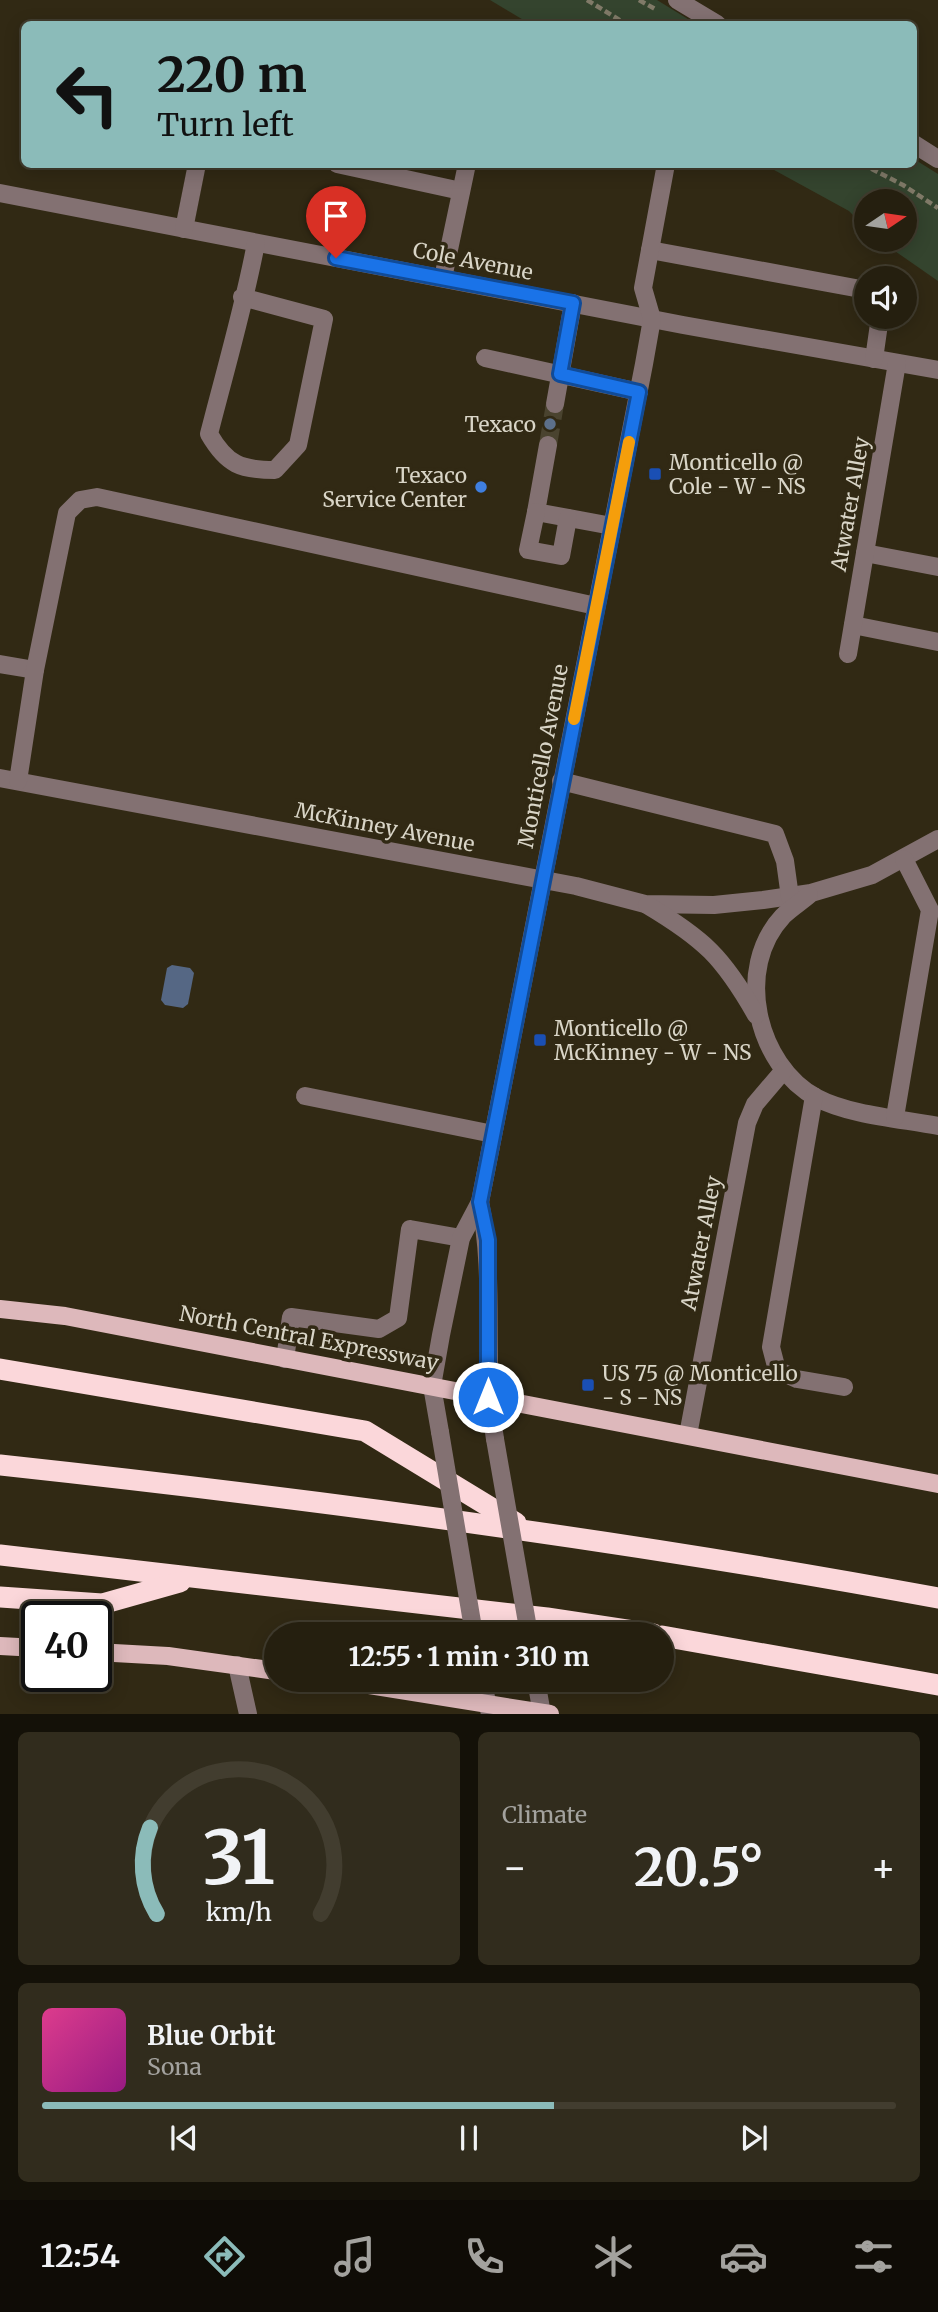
<!DOCTYPE html>
<html lang="en">
<head>
<meta charset="utf-8">
<style>
  :root { --surface:#251f0f; --page:#312c1d; --text:#f1f3f6; --muted:#a3a29e; --line:#423d2f; --accent:#8bbbb9 }
  body { margin:0; font-family:Merriweather,serif; background:var(--page); color:var(--text); height:100vh; display:flex; flex-direction:column; font-size:26px; white-space:nowrap }
  * { box-sizing:border-box; margin:0 }
  p { font-size:23px; color:var(--muted) }
  .icon { flex:none; width:38px; height:38px; fill:none; stroke:currentColor; stroke-width:2; stroke-linecap:round; stroke-linejoin:round }
  .map { position:relative; height:1714px; overflow:hidden }
  .drawer { display:flex; flex-direction:column; gap:18px; padding:18px; background:#141108; flex:1 }
  .drawer>* { flex:none }
  .banner { position:absolute; left:21px; top:21px; width:896px; height:147px; border-radius:10px; box-shadow:0 4px 18px #0003,0 0 0 2px var(--line); background:#8bbbb9; color:#111; overflow:hidden }
  .needle { width:46px; rotate:77deg }
  .buttons { position:absolute; left:854px; top:189px; display:grid; gap:14px }
  .buttons a { display:grid; place-items:center; width:63px; height:63px; border-radius:50%; background:var(--surface); box-shadow:0 4px 18px #0003,0 0 0 2px var(--line); font-size:35px }
  .speed { position:absolute; left:21px; top:1601px; display:flex; gap:14px; font-size:35px; font-weight:700; text-align:center }
  .speed>* { display:grid; place-content:center; width:91px; height:91px; border-radius:50%; background:var(--surface); box-shadow:0 4px 18px #0003,0 0 0 2px var(--line); line-height:1 }
  .speed .limit { border:4px solid #111; border-radius:10px; background:#fff; color:#111 }
  .pin { position:absolute; display:grid; place-items:center; width:60px; height:60px; color:#fff; margin:-72px -30px; border-radius:50% 50% 50% 0; rotate:-45deg; box-shadow:0 0 7px #0007 }
  .pin .icon { rotate:45deg }
  .me { position:absolute; width:77px; margin:-38px; rotate:0deg; stroke-linejoin:round; filter:drop-shadow(0 0 5px #0008) }
  .turn { display:flex; align-items:center; gap:24px; height:147px; padding:0 21px; font-size:32px }
  .turn .icon { width:91px; height:91px; stroke-width:2.5 }
  .turn b { display:block; font-size:49px; line-height:60px }
  .big { font-size:52px; font-weight:700; line-height:1.1 }
  .drawer .card { flex:1; display:flex; flex-direction:column; justify-content:center; gap:10px; min-width:0; padding:0 24px; border-radius:10px; background:var(--page) }
  .drawer .dial { align-items:center; gap:0 }
  .dial svg { height:182px; overflow:visible; fill:none; stroke:var(--line); stroke-width:7; stroke-linecap:round; text-anchor:middle }
  .dial text { fill:var(--text); stroke:none }
  .song { display:flex; align-items:center; gap:21px }
  .cover { width:84px; height:84px; border-radius:10px; background:linear-gradient(135deg,hsl(330 70% 55%),hsl(310 70% 35%)) }
  .played { height:7px; border-radius:4px; background:linear-gradient(90deg,var(--accent) 60%,var(--line) 60%) }
  .keys { display:flex; justify-content:space-around; direction:ltr }
  .heat { display:flex; justify-content:space-between; align-items:center; font-size:38px; direction:ltr }
  .drawer .tiles { flex:1; display:grid; gap:18px; grid-template-columns:1fr 1fr }
  .card:last-child { grid-column:span 2 }
  .trip { position:absolute; left:264px; top:1622px; width:410px; height:70px; border-radius:35px; background:var(--surface); box-shadow:0 4px 18px #0003,0 0 0 2px var(--line); font-weight:700; line-height:70px; text-align:center }
  .menu { display:flex; height:112px; justify-content:space-around; align-items:center; background:#0f0c06; color:var(--muted) }
  .menu .icon { width:49px; height:49px }
  .menu .current { color:var(--accent) }
  .menu b { font-size:32px; color:var(--text) }
  .map>svg:first-child { display:block }
</style>
</head>
<body>
<div class="map">
<svg width="938" height="1714" viewBox="0 0 938 1714">
  <rect width="100%" height="100%" fill="#312914"/>
  <g fill="#34442e">
    <path d="M 490,0 L 657,0 L 696,24 L 530,24 Z"/>
    <path d="M 914,159 L 938,174 L 938,281 L 879,240 L 905,240 L 905,201 L 866,201 L 866,228 L 849,211 L 765,165 L 914,164 Z"/>
  </g>
  <path fill="#556784" d="M 172,965 L 190,968 L 194,973 L 188,1004 L 183,1008 L 165,1005 L 161,1000 L 167,968 Z"/>
  <g fill="none" stroke-linecap="round" stroke-linejoin="round">
    <path stroke="#4a432f" stroke-width="18" stroke-dasharray="18 9" stroke-linecap="butt" d="M 548,445 L 555,404"/>
    <g stroke="#807a68" stroke-width="4.5" stroke-dasharray="7 3.5" stroke-linecap="butt">
      <path d="M 587,0 L 626,24"/>
      <path d="M 639,0 L 655,9"/>
      <path d="M 862,164 L 903,185 L 938,208"/>
    </g>
    <g stroke="#837172" stroke-width="18">
      <path d="M 677,0 L 717,24"/>
      <path d="M 914,144 L 938,159"/>
      <path d="M 337,164 L 461,191"/>
      <path d="M 0,193 L 683,325 L 938,370"/>
      <path d="M 184,229 L 197,164"/>
      <path d="M 650,250 L 866,290"/>
      <path d="M 443,278 L 467,164"/>
      <path d="M 242,297 L 324,319 L 298,445 L 275,470 C 241,470 227,465 209,434 C 225,371 244,307 256,243"/>
      <path d="M 485,358 L 639,392"/>
      <path d="M 874,359 L 880,317"/>
      <path d="M 555,404 L 573,303"/>
      <path d="M 548,445 L 536,512 L 612,526"/>
      <path d="M 536,512 L 528,550 L 561,556 L 568,518"/>
      <path d="M 865,553 L 938,567"/>
      <path d="M 853,625 L 938,642"/>
      <path d="M 848,654 L 897,363"/>
      <path d="M 0,664 L 35,670"/>
      <path d="M 0,778 L 576,886 L 645,904 L 714,905 L 763,900 L 811,893 L 872,875 L 938,839"/>
      <path d="M 18,781 L 35,670 L 67,513 L 80,500 L 97,497 L 596,606"/>
      <path d="M 561,781 L 775,834 L 785,861 L 790,897"/>
      <path d="M 809,895 C 801,902 791,908 783,916 C 734,968 756,1065 817,1098 C 849,1115 902,1119 938,1126"/>
      <path d="M 647,905 C 704,939 723,957 756,1015"/>
      <path d="M 305,1096 L 493,1134"/>
      <path d="M 814,1096 L 771,1347 L 777,1370 L 797,1379 L 844,1387"/>
      <path d="M 895,1117 L 930,910 L 904,859"/>
      <path d="M 480,1202 C 496,1280 482,1360 495,1439"/>
      <path d="M 285,1359 L 291,1317 L 379,1329 L 398,1318 L 410,1229 L 461,1238"/>
      <path d="M 440,1432 L 432,1386 L 441,1335 L 461,1238 L 480,1202 L 644,364 L 652,319 L 643,288 L 666,164"/>
      <path d="M 688,1435 L 747,1123 L 755,1104 L 784,1070"/>
      <path d="M 237,1665 L 248,1714"/>
      <path d="M 482,1680 L 490,1714"/>
      <path d="M 536,1680 L 542,1714"/>
    </g>
    <g stroke="#ddb8bb" stroke-width="18">
      <path d="M 0,1309 L 65,1316 L 938,1484"/>
      <path d="M 0,1646 L 37,1648"/>
      <path d="M 96,1652 L 168,1656 L 276,1671"/>
      <path d="M 338,1680 L 550,1714"/>
    </g>
    <g stroke="#fbd7da" stroke-width="21">
      <path d="M 0,1369 L 365,1431 L 516,1523"/>
      <path d="M 0,1465 C 314,1499 627,1540 938,1598"/>
      <path d="M 0,1555 L 547,1618 L 653,1634"/>
      <path d="M 0,1597 L 102,1604 L 180,1582"/>
      <path d="M 662,1636 L 938,1685"/>
    </g>
    <g stroke="#837172" stroke-width="18">
      <path d="M 440,1432 L 474,1634"/>
      <path d="M 495,1439 L 529,1634"/>
    </g>
  </g>
  <g fill="none" stroke-linecap="round" stroke-linejoin="round">
    <defs>
      <path id="route" d="M 336,258 L 573,303 L 560,374 L 639,392 L 480,1202 L 488,1240 L 488,1397"/>
    </defs>
    <use href="#route" stroke="#114b97" stroke-width="18"/>
    <use href="#route" stroke="#1a73e8" stroke-width="12"/>
    <path stroke="#f59e0b" stroke-width="12" d="M 574,719 L 629,442"/>
  </g>
  <circle fill="#5c6f8a" stroke="#312914" stroke-width="2.5" cx="550" cy="424" r="7"/>
  <g fill="#1a4fb4" stroke="#312914" stroke-width="2.5">
    <rect x="648" y="467" width="14" height="14" rx="3.5"/>
    <rect x="533" y="1033" width="14" height="14" rx="3.5"/>
    <rect x="581" y="1378" width="14" height="14" rx="3.5"/>
  </g>
  <circle fill="#3f7fe0" stroke="#312914" stroke-width="2.5" cx="481" cy="487" r="7"/>
  <g text-anchor="middle" dominant-baseline="central" stroke-width="7" stroke-linejoin="round" paint-order="stroke">
    <g font-size="21" fill="#d9d5c7" stroke="#312914">
      <text transform="translate(473 261) rotate(11)">Cole Avenue</text>
      <text transform="translate(850 504) rotate(-80)">Atwater Alley</text>
      <text transform="translate(543 756) rotate(-79)">Monticello Avenue</text>
      <text transform="translate(385 827) rotate(11)">McKinney Avenue</text>
      <text transform="translate(701 1243) rotate(-79)">Atwater Alley</text>
      <text transform="translate(309 1338) rotate(11)">North Central Expressway</text>
    </g>
    <g font-size="21" fill="#d9d5c7" stroke="#312914" text-anchor="start">
      <text x="536" y="424" text-anchor="end">Texaco</text>
      <text x="669" y="462">Monticello @<tspan x="669" dy="24">Cole - W - NS</tspan></text>
      <text x="467" y="475" text-anchor="end">Texaco<tspan x="467" dy="24">Service Center</tspan></text>
      <text x="554" y="1028">Monticello @<tspan x="554" dy="24">McKinney - W - NS</tspan></text>
      <text x="602" y="1373">US 75 @ Monticello<tspan x="602" dy="24">- S - NS</tspan></text>
    </g>
  </g>
</svg>
<div class="buttons">
<a><svg class="needle" viewBox="-14 -14 28 28"><path d="M0-13l5 13h-10z" fill="#e53935"/><path d="M0 13l5-13h-10z" fill="#a3a29e"/></svg></a>
<a><svg class="icon" aria-label="sound" viewBox="0 0 24 24"><path d="M4 9h4l5-4v14l-5-4H4zM17 9q2 3 0 6"/></svg></a>
</div>
<div class="speed"><div class="limit">40</div></div>
<div class="pin" style="left:336px;top:258px;background:#d93025"><svg class="icon" aria-label="arrive" viewBox="0 0 24 24"><path d="M6 21V4h12l-3 4 3 4H6"/></svg></div>
<svg class="me" style="left:488px;top:1397px" viewBox="-20 -20 40 40"><circle r="17" fill="#1a73e8" stroke="#fff" stroke-width="3"/><path d="M0-11L8 9 0 5-8 9z" fill="#fff"/></svg>
<div class="trip">12:55 · 1 min · 310 m</div>
<div class="banner">
<div class="turn"><svg class="icon" aria-label="left" viewBox="0 0 24 24"><path d="M17 20v-9H6M10 6l-5 5 5 5"/></svg><div><b>220 m</b>Turn left</div></div>
</div>
</div>
<section class="drawer">
<div class="tiles">
<div class="card dial"><svg viewBox="0 0 100 80">
<path d="M14 69A42 42 0 1 1 86 69"/>
<path d="M14 69A42 42 0 0 1 11 31" stroke="#8bbbb9"/>
<text x="50" y="56" font-size="32" font-weight="700">31</text>
<text x="50" y="72" font-size="11">km/h</text>
</svg></div>
<div class="card"><p>Climate</p>
<div class="heat"><a>−</a><b class="big">20.5°</b><a>+</a></div>
</div>
<div class="card">
<div class="song"><i class="cover"></i><div><b>Blue Orbit</b><p>Sona</p></div></div>
<div class="played"></div>
<div class="keys"><svg class="icon" aria-label="previous" viewBox="0 0 24 24"><path d="M18 5L8 12l10 7zM5 5v14"/></svg><svg class="icon" aria-label="pause" viewBox="0 0 24 24"><path d="M8 5v14M16 5v14"/></svg><svg class="icon" aria-label="next" viewBox="0 0 24 24"><path d="M6 5l10 7-10 7zM19 5v14"/></svg></div>
</div>
</div>
</section>
<nav class="menu">
<b>12:54</b>
<svg class="icon current" aria-label="directions" viewBox="0 0 24 24"><path d="M12 3l9 9-9 9-9-9zM9 14v-3h6M13 9l2 2-2 2"/></svg>
<svg class="icon" aria-label="music" viewBox="0 0 24 24"><path d="M9 18V5l10-2v13"/><circle cx="6" cy="18" r="3"/><circle cx="16" cy="16" r="3"/></svg>
<svg class="icon" aria-label="phone" viewBox="0 0 24 24"><path d="M5 4h4l2 5-3 2q2 4 5 5l2-3 5 2v4C11 20 4 13 5 4z"/></svg>
<svg class="icon" aria-label="climate" viewBox="0 0 24 24"><path d="M12 3v18M4 7l16 10M4 17L20 7"/></svg>
<svg class="icon" aria-label="car" viewBox="0 0 24 24"><path d="M5 17H2v-5l4-1 3-4h7l3 4 3 1v5h-3M9 17h6M6 11h13"/><circle cx="7" cy="17" r="2"/><circle cx="17" cy="17" r="2"/></svg>
<svg class="icon" aria-label="filters" viewBox="0 0 24 24"><path d="M4 7h16M4 17h16"/><circle cx="9" cy="7" r="2"/><circle cx="15" cy="17" r="2"/></svg>
</nav>
</body>
</html>
